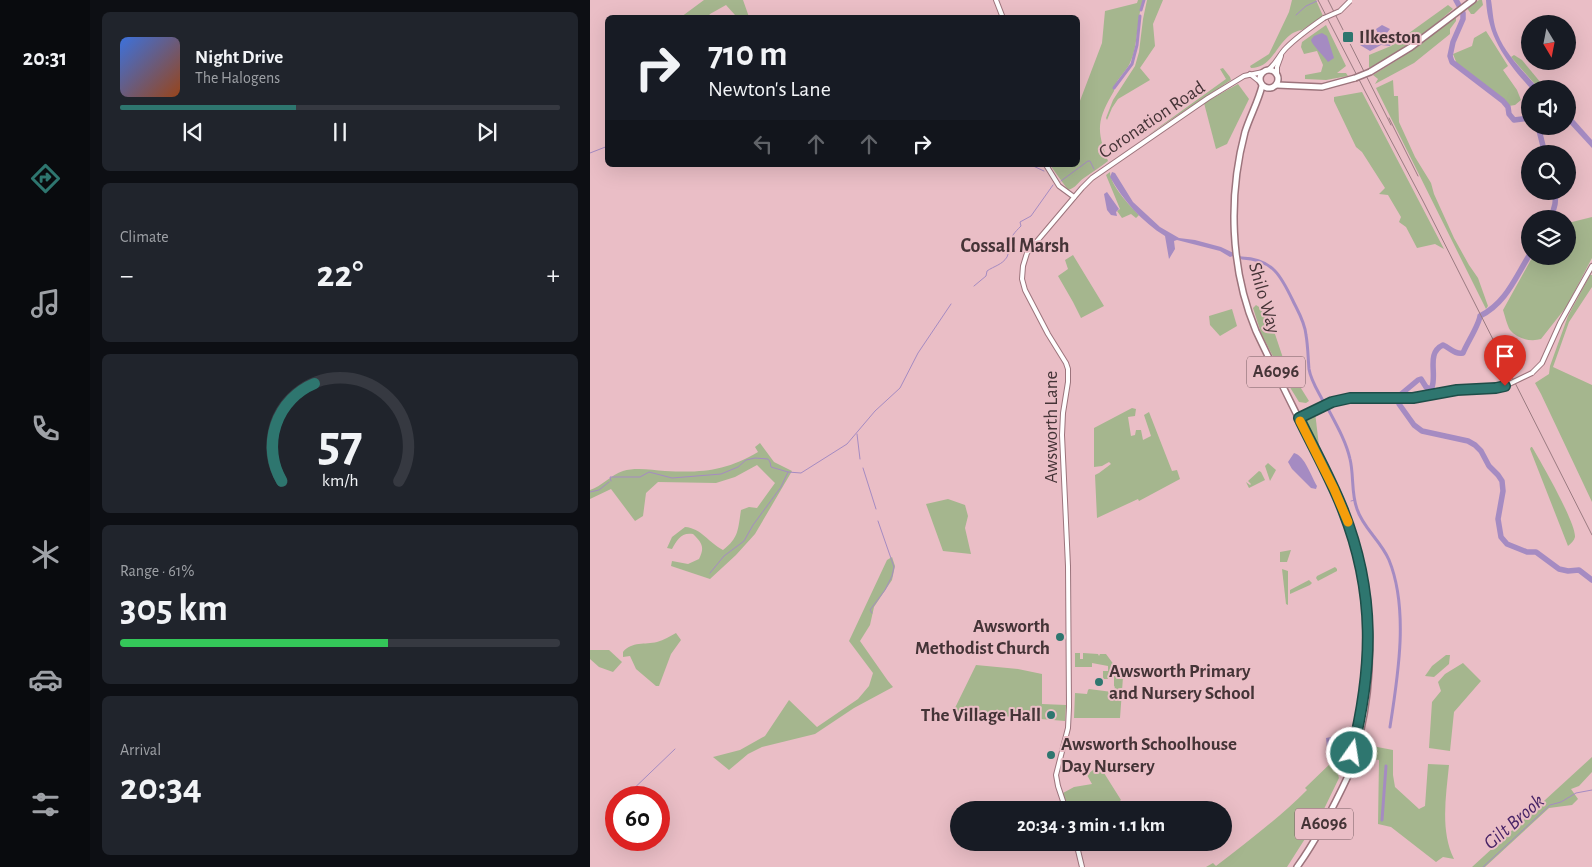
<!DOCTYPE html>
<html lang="en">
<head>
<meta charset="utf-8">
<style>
  :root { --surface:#171b24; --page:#20242c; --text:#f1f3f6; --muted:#9ea1a6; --line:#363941; --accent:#2e766f }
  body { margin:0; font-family:"Alegreya Sans",sans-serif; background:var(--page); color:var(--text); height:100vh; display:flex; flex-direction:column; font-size:19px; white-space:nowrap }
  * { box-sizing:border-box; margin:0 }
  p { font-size:16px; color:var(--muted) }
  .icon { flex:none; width:28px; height:28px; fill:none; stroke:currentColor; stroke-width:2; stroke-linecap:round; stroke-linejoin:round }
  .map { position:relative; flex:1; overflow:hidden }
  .details { display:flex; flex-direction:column; gap:12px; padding:12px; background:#0d0f14; width:500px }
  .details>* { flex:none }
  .guide { position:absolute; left:15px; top:15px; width:475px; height:152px; border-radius:8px; box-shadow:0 5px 20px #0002; background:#171b24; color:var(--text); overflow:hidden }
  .needle { width:32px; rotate:170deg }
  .tools { position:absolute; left:931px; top:15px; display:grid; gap:10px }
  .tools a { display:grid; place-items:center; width:55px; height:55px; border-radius:50%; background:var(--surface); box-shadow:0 5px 20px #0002; font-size:25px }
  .speed { position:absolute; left:15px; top:786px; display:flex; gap:10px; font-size:25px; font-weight:700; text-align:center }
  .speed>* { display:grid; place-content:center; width:65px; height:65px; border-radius:50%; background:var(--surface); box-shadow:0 5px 20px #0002; line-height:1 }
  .speed .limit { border:8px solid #d22; background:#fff; color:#111 }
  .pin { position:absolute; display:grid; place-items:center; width:42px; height:42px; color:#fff; margin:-51px -21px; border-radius:50% 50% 50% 0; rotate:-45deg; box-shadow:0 0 5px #0007 }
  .pin .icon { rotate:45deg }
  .me { position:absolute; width:55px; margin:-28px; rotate:13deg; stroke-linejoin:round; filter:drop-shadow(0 0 4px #0008) }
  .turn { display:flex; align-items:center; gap:18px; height:105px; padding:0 20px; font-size:22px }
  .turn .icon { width:65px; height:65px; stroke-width:2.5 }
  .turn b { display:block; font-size:35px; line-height:42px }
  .lanes { display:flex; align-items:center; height:48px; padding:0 20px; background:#0003; justify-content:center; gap:25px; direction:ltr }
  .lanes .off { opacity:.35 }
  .big { font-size:38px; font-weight:600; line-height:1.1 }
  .details .widget { flex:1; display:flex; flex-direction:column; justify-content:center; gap:8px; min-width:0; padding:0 18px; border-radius:8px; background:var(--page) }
  .details .dial { align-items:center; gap:0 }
  .dial svg { height:130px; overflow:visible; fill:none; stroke:var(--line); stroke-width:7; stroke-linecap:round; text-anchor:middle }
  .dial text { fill:var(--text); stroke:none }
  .song { display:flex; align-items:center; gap:15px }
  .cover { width:60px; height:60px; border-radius:8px; background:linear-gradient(135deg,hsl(220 70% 55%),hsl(20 70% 35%)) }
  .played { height:5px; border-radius:2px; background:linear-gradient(90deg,var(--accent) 40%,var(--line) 40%) }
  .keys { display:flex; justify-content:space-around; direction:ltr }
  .heat { display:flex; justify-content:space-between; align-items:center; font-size:28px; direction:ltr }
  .charge { height:8px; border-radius:4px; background:linear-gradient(90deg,#34c759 61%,var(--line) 0) }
  .trip { position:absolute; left:360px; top:801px; width:282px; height:50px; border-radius:25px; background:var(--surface); box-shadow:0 5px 20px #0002; font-weight:600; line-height:50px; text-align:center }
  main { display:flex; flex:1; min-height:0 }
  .tab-bar { display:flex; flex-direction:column; width:90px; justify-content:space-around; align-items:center; background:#090b0e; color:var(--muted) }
  .tab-bar .icon { width:35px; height:35px }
  .tab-bar .active { color:var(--accent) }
  .tab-bar b { font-size:22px; color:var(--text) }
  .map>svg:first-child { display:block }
</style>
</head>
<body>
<main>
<nav class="tab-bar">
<b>20:31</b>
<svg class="icon active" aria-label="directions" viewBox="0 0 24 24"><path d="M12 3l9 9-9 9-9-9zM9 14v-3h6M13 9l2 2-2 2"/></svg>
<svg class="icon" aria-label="music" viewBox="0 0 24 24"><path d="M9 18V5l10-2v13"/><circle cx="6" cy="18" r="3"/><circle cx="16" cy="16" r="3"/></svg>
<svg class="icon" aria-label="phone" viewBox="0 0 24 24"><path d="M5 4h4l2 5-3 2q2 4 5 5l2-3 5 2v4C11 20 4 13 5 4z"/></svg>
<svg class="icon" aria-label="climate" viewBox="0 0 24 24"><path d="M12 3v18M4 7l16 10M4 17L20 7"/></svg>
<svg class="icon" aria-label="car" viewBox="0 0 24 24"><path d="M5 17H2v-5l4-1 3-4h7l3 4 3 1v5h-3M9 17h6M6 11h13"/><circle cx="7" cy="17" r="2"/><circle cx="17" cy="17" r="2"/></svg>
<svg class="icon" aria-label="filters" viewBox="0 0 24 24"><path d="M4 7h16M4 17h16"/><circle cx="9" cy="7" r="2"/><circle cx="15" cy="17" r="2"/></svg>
</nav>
<section class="details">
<div class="widget">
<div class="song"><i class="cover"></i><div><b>Night Drive</b><p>The Halogens</p></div></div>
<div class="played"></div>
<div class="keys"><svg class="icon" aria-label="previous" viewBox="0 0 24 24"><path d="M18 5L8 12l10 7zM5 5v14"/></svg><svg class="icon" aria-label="pause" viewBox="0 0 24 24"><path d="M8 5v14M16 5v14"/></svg><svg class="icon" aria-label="next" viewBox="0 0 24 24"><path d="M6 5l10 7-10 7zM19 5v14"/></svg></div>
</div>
<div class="widget"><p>Climate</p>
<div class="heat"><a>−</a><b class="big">22°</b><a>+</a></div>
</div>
<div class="widget dial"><svg viewBox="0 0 100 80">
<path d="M14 69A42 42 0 1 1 86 69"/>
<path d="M14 69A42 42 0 0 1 34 9" stroke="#2e766f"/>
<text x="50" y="56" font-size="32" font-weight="700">57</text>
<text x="50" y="72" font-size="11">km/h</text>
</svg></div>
<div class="widget"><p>Range · 61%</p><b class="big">305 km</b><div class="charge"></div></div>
<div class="widget"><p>Arrival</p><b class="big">20:34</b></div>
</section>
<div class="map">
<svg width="1002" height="867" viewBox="0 0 1002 867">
  <rect width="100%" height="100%" fill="#eabec6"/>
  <g fill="#a5b68e">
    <path d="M 114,0 L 153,0 L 159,17 L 145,17 L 145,15 L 136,5 L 120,14 L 118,17 L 91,17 Z"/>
    <path d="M 548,0 L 553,0 C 546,20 549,44 540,63 C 536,72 524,81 524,91 C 507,120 506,129 518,161 C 511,167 502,172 494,178 C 488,182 486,188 478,190 L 460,165 L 488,165 L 488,106 L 512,43 L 515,11 L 547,3 Z"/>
    <path d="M 557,0 L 573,0 L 563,24 L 565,46 L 550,68 L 560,80 L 528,99 L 522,108 L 517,120 L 516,118 L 523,100 L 545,66 L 549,52 L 553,19 Z"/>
    <path d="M 702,0 L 726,0 L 733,16 L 712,30 C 688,33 686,68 661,68 L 660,66 L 679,54 L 699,12 Z"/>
    <path d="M 889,0 L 892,0 L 893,5 L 884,14 L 881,14 L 877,8 Z"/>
    <path d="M 858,5 L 863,9 C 837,32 810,53 779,68 L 779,55 L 801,46 Z"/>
    <path d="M 866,16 L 866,21 L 860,29 L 860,34 L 824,63 L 785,84 L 788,79 L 783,75 L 812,57 Z"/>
    <path d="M 736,25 L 756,66 L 747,73 L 756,73 L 758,76 L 736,80 L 715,79 L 715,75 L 731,72 L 733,65 L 727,51 L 714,54 L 711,47 L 712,42 Z"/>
    <path d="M 896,31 L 918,66 L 913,70 L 927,90 L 931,100 L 925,105 L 919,106 L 867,64 L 863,54 L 882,46 L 884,38 Z"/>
    <path d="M 924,55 L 932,60 L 956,89 L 949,89 L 921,57 Z"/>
    <path d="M 633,68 L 640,77 L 641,80 L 558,135 L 636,79 L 630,69 Z"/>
    <path d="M 803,80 L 804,96 L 808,96 L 809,122 L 825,157 L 841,183 L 844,194 L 864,238 L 879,265 L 888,278 L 898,306 L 896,309 L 786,88 Z"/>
    <path d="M 648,84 L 659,99 L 637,144 L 626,149 L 614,103 Z"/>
    <path d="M 772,92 L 854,249 L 845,244 L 827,248 L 816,227 L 809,222 L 811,217 L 798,195 L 789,194 L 795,188 L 772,152 L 766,147 L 744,101 L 744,97 Z"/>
    <path d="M 520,172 C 520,185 540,206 549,215 L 546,218 L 541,214 L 532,218 L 527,211 L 530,209 L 516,175 Z"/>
    <path d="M 1002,217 L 1002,258 L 977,306 L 951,339 C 941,342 927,339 920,330 C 917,325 915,316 913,310 L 943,256 L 978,256 L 978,223 Z"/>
    <path d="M 483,255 L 514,306 L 491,318 L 483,302 L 468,276 L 478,269 L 475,260 Z"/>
    <path d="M 1000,275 L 1002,275 L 1002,287 L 979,322 L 963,367 L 1002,385 L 1002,502 L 951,394 L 945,383 L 959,374 L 960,366 L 978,316 Z"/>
    <path d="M 666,305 L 669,307 L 684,331 L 694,361 L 719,401 L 716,403 L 709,402 L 693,376 L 671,333 L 663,308 Z"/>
    <path d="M 642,309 L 647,326 L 630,336 L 620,325 L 619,316 Z"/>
    <path d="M 542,408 L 546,409 L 545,416 L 538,417 L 541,436 L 545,435 L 546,430 L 551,430 L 553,440 L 561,436 L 554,415 L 559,412 L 582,471 L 587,470 L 590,479 L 549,501 L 548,499 L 507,518 L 505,475 L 509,473 L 521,464 L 519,462 L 512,466 L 504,467 L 504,428 Z"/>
    <path d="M 725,412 L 729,446 L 725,445 L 716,424 L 718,416 Z"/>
    <path d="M 170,443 L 184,462 L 202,471 L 165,534 L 146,555 L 120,579 L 81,566 L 82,561 L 98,564 L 109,559 C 115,547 112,543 103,534 C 91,532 87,540 82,549 L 77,548 L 82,537 L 95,527 C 111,528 119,543 133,550 C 149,538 148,529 151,510 L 159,507 L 167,508 L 185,483 L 167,465 L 145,477 L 126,483 L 68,482 L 56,493 L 53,516 L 45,521 L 21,489 L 0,499 L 0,490 C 12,486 21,475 33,471 C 46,467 62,470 75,471 C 112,473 136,471 168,452 L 165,447 Z"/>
    <path d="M 941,447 L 942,447 C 951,462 986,523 985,537 C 984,541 981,543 978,546 L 940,449 Z"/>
    <path d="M 678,463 L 686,470 L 680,481 L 675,466 Z"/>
    <path d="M 669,471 L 671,472 L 675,480 L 659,488 L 656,482 L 660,485 L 661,484 L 658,481 Z"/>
    <path d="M 358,499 L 375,505 L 378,516 L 375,528 L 381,554 L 353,551 L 336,504 Z"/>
    <path d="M 701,550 L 697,562 L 690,562 L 690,552 Z"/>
    <path d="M 302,557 L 305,566 L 302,580 L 284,607 L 280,625 L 270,641 L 298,681 L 303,687 L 264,708 L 225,734 L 172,747 L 158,754 L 139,770 L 123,757 L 150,750 L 175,736 L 199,700 L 227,727 L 268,699 L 279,686 L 283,673 L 259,641 L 297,560 Z"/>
    <path d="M 745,567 L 747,569 L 747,571 L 728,581 L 726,578 L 727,576 Z"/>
    <path d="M 692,569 L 698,571 L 698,605 L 696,604 Z"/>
    <path d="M 719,580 L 722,583 L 720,585 L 700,594 L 700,590 Z"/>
    <path d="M 86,633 L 91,640 L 81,654 L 69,686 L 66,686 L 46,669 L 40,656 L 33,657 L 33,652 C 42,641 55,645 67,642 C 74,640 80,636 86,633 Z"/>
    <path d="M 0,650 L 19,650 L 32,662 L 23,672 L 9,667 L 0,659 Z"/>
    <path d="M 485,653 L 490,653 L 490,659 L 493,659 L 493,653 L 508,654 L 509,656 L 510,654 L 516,654 L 533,677 L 530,718 L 484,718 L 485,693 L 497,694 L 498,690 L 499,689 L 522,692 L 525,687 L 524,686 L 524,676 L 518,676 L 518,679 L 513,679 L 513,671 L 518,671 L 518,666 L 502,663 L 502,667 L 485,667 Z"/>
    <path d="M 856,655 L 860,655 L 859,664 L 844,677 L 835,676 L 842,666 Z"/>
    <path d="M 873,663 L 891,681 L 864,712 L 860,751 L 839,748 L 842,702 L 851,691 L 848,682 L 855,674 Z"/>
    <path d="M 386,665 L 428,669 L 452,674 L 452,704 L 476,705 L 475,721 L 363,712 Z"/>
    <path d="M 782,746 L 803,750 L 803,775 L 805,787 L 829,809 L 835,806 L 838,764 L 859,765 C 856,796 850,831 864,859 L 853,857 L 846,862 L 801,827 L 788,824 L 789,760 L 778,758 Z"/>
    <path d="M 1002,757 L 1002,772 L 989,786 L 981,789 L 988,799 L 982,805 L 959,808 L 895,867 L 882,867 Z"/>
    <path d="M 744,760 L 749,778 L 734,809 L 697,867 L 616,867 L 623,863 L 626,866 C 657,842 689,818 717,790 L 715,788 Z"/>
    <path d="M 509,765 L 531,800 L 519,810 L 502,810 L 499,806 L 490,810 L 478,810 L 473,793 L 484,787 L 502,784 L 497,775 Z"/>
  </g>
  <g fill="#a58bc2">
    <path d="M 896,0 L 901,0 C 903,12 903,24 908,35 C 916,55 935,73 949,89 L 941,89 C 916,61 898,38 896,0 Z"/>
    <path d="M 792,25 L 800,29 L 793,38 L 794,42 L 802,42 L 800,46 L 791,45 L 780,51 L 770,45 L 771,40 L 772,40 L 772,38 L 776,35 L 781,28 L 785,30 L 781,31 L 780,36 L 787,38 L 789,36 L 786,29 Z"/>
    <path d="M 732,33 L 737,36 L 744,58 L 738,62 C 734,56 722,45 721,40 L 724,36 Z"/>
    <path d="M 978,113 L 1002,140 L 1002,148 L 978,122 Z"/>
    <path d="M 522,172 L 525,173 L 543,202 L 570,227 L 589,238 L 605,240 L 631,247 L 652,257 L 653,259 L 643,256 L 640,257 L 630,251 L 587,240 L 584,241 L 585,249 L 579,259 L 575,236 C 552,222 533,200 520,177 Z"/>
    <path d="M 517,192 L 529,209 L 526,212 L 527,216 L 521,215 L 517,210 L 514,194 Z"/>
    <path d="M 704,453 C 715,456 721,476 727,486 L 726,489 L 721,488 L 702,469 L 698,462 Z"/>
    <path d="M 751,735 L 752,737 L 746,746 L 741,749 L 737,747 L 736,738 Z"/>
  </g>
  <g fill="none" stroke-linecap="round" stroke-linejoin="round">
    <g stroke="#a58bc2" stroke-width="1">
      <path d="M 706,15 L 716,6 L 727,1"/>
      <path d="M 0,153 L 18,146"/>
      <path d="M 441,165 L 454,171"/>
      <path d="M 471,181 L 498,161 L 500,161 L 504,169"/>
      <path d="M 384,286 L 396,276 L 397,271 C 404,266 412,265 417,257 C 419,253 418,250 419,246 C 420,237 425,232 431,226 L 430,222 L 441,216 L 463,185"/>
      <path d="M 267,434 L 270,459"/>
      <path d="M 273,468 L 286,509"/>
      <path d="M 21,481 L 20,477 L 50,477 L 59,472 L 82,478 L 131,474 L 148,467 L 156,460 L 165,458 L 178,459 L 180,462 L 181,467 L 198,472 L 211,473 L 257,444 L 285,411 L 310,388 L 328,353 L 361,304"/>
      <path d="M 0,492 L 9,490 L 19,482"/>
      <path d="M 761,501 L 765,500"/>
      <path d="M 120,573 L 134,556 L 154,541 L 163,525 L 191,487 L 198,472"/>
      <path d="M 282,613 L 280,610 L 295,590 L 302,576 L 304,567 L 288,521"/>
      <path d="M 34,798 L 85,749"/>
      <path d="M 893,867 L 960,805 L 971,802 L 986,793 L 1002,790"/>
    </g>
    <g stroke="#a58bc2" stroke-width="3">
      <path d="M 551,10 L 554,0"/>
      <path d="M 524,88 L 542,64 L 547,45 L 550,16"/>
      <path d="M 652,258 C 684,259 692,278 704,303 C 709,313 715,323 716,335 C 718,346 718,358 719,369 C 721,381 728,391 733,401"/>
      <path d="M 737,407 C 746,424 756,441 760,459 C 764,475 761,493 767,509 C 773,528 791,541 799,560 C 819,609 808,676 800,727"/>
      <path d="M 792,820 L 796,766"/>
    </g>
    <g stroke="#a58bc2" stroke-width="5.5">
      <path d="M 866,0 L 873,13 L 873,19 L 863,42 L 860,56 L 862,62 L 913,101 L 918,107 L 919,114 L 924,120 L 940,118"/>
      <path d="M 948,126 L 955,154"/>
      <path d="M 961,219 L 965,204 L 966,191"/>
      <path d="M 940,254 C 925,278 916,303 890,316 C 889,325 877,343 873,353 C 865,355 860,348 853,345 C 836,353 847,373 842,387 L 840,389 L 836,387 L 831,379 L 828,380 L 810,395 L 809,404 L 824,425 L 832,431 L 878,441 L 885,445 L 891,451 L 899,466 L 908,475 L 912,481 L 913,491 L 908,519 L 911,537 L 917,544 L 937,552 L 946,552 L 969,569 L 978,571 L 989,570 L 1002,580"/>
    </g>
    <defs>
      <g id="tertiary">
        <path d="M 406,0 L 413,18"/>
        <path d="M 678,70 C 686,64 689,55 696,48 C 707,37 721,27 734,18"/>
        <path d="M 660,74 L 670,82"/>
        <path d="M 687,75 L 687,67 L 691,56"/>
        <path d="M 456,165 L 469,186 L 484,197"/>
        <path d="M 942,373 L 952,363 L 970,323 L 1002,266"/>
        <path d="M 709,418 L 743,402 L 760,398 L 823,398 L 867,390 L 906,388 L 915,386"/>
        <path d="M 476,810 L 468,786 L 466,775 L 478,728 L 479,707 L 478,566 L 472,435 L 473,413 L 478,382 L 478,369 L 476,363 L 458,334 L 435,290 L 432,279 L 433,266 L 437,253 L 492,188 L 502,178 L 618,98 L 654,76 L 673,72"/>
        <path d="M 486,842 L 492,867"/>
      </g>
      <g id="primary">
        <circle cx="679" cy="79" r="9"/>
        <path d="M 780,72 L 821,47 L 883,0"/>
        <path d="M 687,85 L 732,87 L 765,78"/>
        <path d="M 672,86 C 668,102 660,116 655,132 C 638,196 640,269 666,331 C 682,365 699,399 716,433 C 729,459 743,484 754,511 C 781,583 787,660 770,734 C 767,747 765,762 759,774 C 744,806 728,838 707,867"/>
        <path d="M 756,771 L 770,716 L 777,667"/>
      </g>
    </defs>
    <use href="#tertiary" stroke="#9c747c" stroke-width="6"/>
    <use href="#primary" stroke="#9c747c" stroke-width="8"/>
    <use href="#tertiary" stroke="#fff" stroke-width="4"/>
    <use href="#primary" stroke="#fff" stroke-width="5"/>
    <g stroke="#9a7b81" stroke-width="1">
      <path d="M 728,0 L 776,93 L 833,201 L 1002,535"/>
      <path d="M 738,0 L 801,125"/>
      <path d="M 799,118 L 828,176"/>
    </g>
    <defs>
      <g id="tertiary-bridge">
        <path d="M 734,18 L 750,11 L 760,1"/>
        <path d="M 915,386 L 942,373"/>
      </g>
      <path id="primary-bridge" d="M 765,78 L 780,72"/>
    </defs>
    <use href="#tertiary-bridge" stroke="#9c747c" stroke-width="6" stroke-linecap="butt"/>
    <use href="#primary-bridge" stroke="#9c747c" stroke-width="8" stroke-linecap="butt"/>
    <use href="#tertiary-bridge" stroke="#fff" stroke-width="4"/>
    <use href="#primary-bridge" stroke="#fff" stroke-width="5"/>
  </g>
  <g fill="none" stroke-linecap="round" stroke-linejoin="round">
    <defs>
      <path id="route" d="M 762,753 C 783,668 786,593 753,510 C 741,479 724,449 709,418 L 742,402 L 760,398 L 823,398 L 867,390 L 906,388 L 915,386"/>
    </defs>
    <use href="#route" stroke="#1e4d48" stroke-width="12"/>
    <use href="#route" stroke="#2e766f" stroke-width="9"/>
    <path stroke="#f59e0b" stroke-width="9" d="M 710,421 L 744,489 L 758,522"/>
  </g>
  <g fill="#2e766f" stroke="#eabec6" stroke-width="2">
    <rect x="752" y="31" width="12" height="12" rx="2.5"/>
    <circle cx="470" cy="637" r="5"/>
    <circle cx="509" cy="682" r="5"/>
    <circle cx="461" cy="715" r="5"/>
    <circle cx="461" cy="755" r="5"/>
  </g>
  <g text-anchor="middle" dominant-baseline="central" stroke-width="4" stroke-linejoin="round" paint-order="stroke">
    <g fill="#eabec6" stroke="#765d62" stroke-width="1">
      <rect x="657" y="356.5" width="58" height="31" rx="4"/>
      <rect x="705" y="808.5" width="58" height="31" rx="4"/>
    </g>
    <g font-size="18" font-weight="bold" fill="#453437">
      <text x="686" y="372">A6096</text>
      <text x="734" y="824">A6096</text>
    </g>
    <g font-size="19" font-weight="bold" fill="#453437" stroke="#eabec6" text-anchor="start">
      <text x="769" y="37">Ilkeston</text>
      <text x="460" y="626" text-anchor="end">Awsworth<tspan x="460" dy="22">Methodist Church</tspan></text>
      <text x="519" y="671">Awsworth Primary<tspan x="519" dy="22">and Nursery School</tspan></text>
      <text x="451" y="715" text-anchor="end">The Village Hall</text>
      <text x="471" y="744">Awsworth Schoolhouse<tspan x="471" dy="22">Day Nursery</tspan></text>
    </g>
    <g font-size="19" fill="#453437" stroke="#eabec6">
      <text transform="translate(562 120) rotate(-34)">Coronation Road</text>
      <text transform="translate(674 298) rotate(74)">Shilo Way</text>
      <text transform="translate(461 427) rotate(-90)">Awsworth Lane</text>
    </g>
    <g font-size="20" font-weight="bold" fill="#453437" stroke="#eabec6">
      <text x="425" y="246">Cossall Marsh</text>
    </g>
    <g font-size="20" font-style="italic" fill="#472366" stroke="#eabec6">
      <text transform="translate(924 822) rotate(-41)">Gilt Brook</text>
    </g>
  </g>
</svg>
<div class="tools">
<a><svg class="needle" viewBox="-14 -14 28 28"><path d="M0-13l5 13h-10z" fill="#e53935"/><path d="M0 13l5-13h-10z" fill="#9ea1a6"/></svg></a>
<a><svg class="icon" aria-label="sound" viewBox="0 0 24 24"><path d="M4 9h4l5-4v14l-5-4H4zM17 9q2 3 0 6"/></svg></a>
<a><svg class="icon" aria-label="search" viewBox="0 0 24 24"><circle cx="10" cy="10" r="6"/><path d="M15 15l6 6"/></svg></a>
<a><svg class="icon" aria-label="layers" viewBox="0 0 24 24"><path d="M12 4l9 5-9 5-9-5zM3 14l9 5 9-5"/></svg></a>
</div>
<div class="speed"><div class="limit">60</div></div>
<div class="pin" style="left:915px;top:386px;background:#d93025"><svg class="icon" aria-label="arrive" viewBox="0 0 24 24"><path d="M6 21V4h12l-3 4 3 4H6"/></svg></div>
<svg class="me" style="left:762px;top:753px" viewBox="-20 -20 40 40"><circle r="17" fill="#2e766f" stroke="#fff" stroke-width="3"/><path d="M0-11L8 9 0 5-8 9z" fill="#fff"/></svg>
<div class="trip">20:34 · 3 min · 1.1 km</div>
<div class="guide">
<div class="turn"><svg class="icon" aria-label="right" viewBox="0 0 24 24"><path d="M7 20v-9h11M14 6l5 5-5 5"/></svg><div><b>710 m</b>Newton's Lane</div></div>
<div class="lanes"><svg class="icon off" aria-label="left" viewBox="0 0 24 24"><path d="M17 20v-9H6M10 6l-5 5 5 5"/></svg><svg class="icon off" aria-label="ahead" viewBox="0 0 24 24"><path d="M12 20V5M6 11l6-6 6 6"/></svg><svg class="icon off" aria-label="ahead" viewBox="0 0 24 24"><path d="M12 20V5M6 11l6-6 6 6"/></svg><svg class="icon" aria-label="right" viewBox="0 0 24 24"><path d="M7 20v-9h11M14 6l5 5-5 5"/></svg></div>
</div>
</div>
</main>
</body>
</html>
